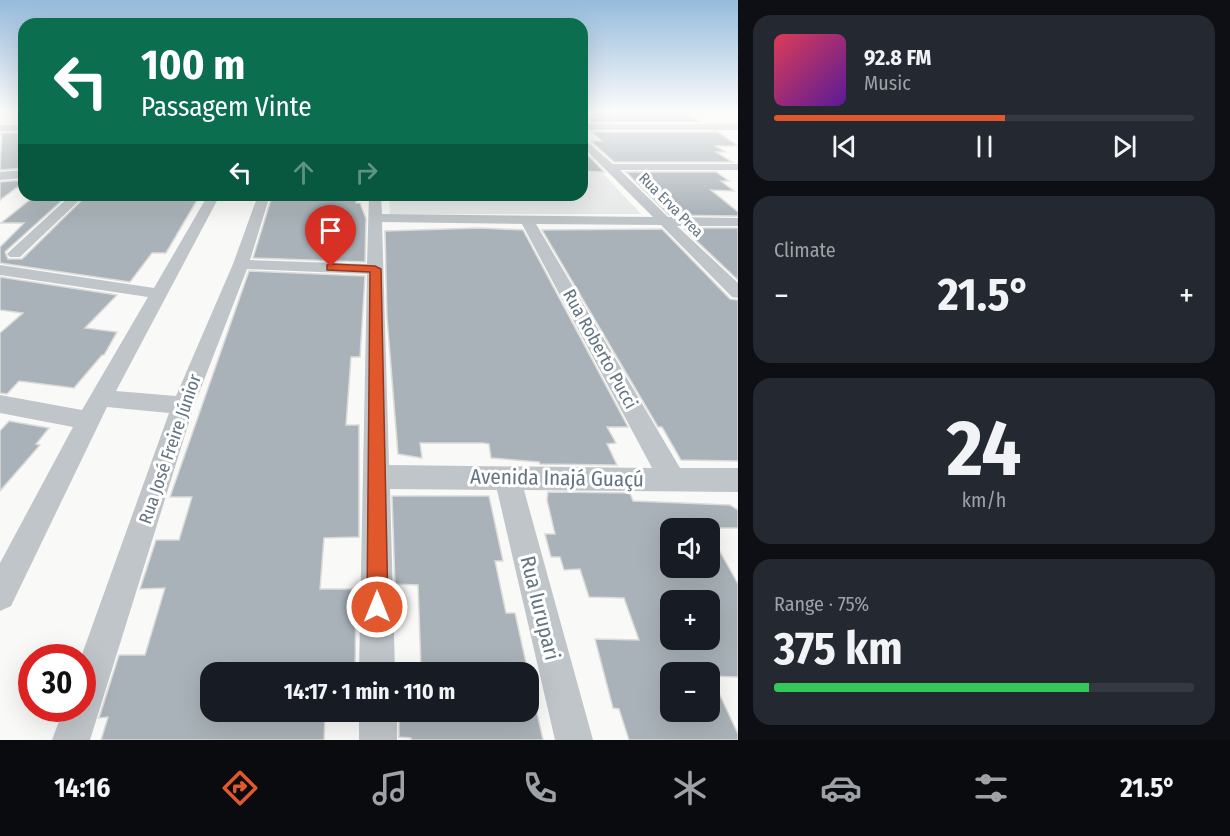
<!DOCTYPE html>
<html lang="en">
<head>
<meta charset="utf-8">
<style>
  :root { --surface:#171b24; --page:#242831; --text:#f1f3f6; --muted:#9ea1a6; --line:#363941; --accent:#e2582d }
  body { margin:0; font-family:"Fira Sans Condensed",sans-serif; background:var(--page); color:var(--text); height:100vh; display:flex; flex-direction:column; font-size:22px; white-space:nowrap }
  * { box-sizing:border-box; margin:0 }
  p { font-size:20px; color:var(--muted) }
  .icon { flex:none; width:33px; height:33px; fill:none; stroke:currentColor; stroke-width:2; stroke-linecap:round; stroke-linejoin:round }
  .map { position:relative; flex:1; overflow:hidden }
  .side { display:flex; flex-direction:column; gap:15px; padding:15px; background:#0d0f14; width:492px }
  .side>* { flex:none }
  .top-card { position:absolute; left:18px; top:18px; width:570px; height:183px; border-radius:18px; box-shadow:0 6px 24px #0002; background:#0b6e4f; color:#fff; overflow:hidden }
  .buttons { position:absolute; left:660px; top:518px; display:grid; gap:12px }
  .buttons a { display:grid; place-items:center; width:60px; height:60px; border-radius:12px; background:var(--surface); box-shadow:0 6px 24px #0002; font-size:30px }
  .speed { position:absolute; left:18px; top:644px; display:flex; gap:12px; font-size:30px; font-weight:700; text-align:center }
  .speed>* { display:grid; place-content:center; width:78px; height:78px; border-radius:50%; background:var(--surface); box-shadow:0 6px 24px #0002; line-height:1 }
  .speed .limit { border:9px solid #d22; background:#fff; color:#111 }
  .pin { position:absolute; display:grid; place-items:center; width:51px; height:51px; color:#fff; margin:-62px -26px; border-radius:50% 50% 50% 0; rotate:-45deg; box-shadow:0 0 6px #0007 }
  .pin .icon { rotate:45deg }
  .me { position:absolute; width:66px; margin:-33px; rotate:0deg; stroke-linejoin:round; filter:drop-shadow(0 0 4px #0008) }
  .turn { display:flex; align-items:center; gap:21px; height:126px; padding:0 24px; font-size:27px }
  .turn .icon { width:78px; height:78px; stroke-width:2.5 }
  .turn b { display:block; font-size:42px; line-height:51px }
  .lanes { display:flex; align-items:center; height:57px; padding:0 24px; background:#0003; justify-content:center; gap:30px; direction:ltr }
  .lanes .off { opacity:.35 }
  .big { font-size:45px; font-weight:700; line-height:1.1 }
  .side .tile { flex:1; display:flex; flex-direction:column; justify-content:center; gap:9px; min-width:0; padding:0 21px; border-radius:18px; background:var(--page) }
  .side .dial { align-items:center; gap:0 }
  .dial b { font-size:78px; line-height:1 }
  .song { display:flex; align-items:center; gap:18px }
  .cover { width:72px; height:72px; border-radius:9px; background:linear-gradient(135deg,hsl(350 70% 55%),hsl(270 70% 35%)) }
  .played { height:6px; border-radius:3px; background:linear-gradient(90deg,var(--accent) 55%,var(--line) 55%) }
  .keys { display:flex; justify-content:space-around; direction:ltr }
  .heat { display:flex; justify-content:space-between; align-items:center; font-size:33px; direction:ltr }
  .charge { height:9px; border-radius:4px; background:linear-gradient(90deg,#34c759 75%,var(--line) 0) }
  .trip { position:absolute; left:200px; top:662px; width:339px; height:60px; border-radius:18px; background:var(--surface); box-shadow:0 6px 24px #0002; font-weight:700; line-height:60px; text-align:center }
  .menu { display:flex; height:96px; justify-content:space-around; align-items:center; background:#090b0e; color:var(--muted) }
  .menu .icon { width:42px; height:42px }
  .menu .active { color:var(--accent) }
  .menu b { font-size:27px; color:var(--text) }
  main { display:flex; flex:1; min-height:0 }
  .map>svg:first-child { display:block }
</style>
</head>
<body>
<main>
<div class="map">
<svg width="738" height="740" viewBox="0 0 738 740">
  <rect width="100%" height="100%" fill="#f9f9f7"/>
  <path fill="#e7e8e8" d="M 582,151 L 641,214 L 390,214 L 389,195 L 582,195 Z"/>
  <g fill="#a9b2b8" stroke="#dbdbd9" stroke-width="1.5" fill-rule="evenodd">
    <path d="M 587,112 L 684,112 L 701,122 L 592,122 L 588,118 L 595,118 Z"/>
    <path d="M 592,132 L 718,132 L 738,146 L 715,146 L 726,152 L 716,152 L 732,162 L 614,162 L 591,141 L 602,141 Z"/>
    <path d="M 2,133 L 24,133 L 24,168 L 0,170 Z"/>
    <path d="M 582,149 L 604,172 L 582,171 Z"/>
    <path d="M 626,172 L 716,172 L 729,181 L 721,181 L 734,191 L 711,190 L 738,212 L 738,216 L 669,215 Z"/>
    <path d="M 24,180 L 24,182 L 0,200 L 0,182 Z"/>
    <path d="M 36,195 L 68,195 L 5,252 L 8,259 L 22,259 L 87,195 L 200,195 L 166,253 L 152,253 L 130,282 L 0,263 L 0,247 L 24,223 L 1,223 Z"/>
    <path d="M 333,195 L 357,198 L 356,203 L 360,203 L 366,219 L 365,262 L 253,258 L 272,196 Z"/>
    <path d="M 480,228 L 523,230 L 628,427 L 607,427 L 616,443 L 607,444 L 617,465 L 540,464 L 539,462 L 491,458 L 489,444 L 483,443 L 420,443 L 422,458 L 398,454 L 387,317 L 385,231 Z"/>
    <path d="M 684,228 L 738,228 L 738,280 L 684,229 Z"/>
    <path d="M 662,229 L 730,299 L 738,300 L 738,461 L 681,460 L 662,427 L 658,427 L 542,230 Z"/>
    <path d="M 249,271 L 365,276 L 360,357 L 351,357 L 346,425 L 359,425 L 359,537 L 324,538 L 320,589 L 356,589 L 355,672 L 210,672 L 210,711 L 355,711 L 355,716 L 325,716 L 324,740 L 101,740 L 108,717 L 99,718 L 119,655 L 145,655 L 165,588 L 140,589 L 156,540 L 179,540 L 192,497 L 170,497 Z"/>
    <path d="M 0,277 L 117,295 L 85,328 L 117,332 L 104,355 L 102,355 L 74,388 L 19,381 L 7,394 L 0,393 L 0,333 L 23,313 L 0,310 Z"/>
    <path d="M 9,421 L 49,428 L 36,444 L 40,445 L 0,491 L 0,431 Z"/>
    <path d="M 548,492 L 630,493 L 633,501 L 730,505 L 738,510 L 738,528 L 670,528 L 670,567 L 710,567 L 710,534 L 738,584 L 738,677 L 711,676 L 738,734 L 738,740 L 629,740 L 619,709 L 613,708 L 595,639 L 639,640 L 624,598 L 589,597 L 580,569 L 564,570 L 560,557 L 551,557 L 545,534 L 555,534 L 547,500 ZM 670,600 L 710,600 L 710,639 L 670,639 ZM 670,672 L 710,672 L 710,711 L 670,711 Z"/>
    <path d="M 392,496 L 489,496 L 503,561 L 495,561 L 506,613 L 515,613 L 543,740 L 411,740 L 411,738 L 399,737 L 399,711 L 528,711 L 528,672 L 414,672 L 413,668 L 421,668 L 418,585 L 395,584 Z"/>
  </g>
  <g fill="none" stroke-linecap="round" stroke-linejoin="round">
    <g fill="#c0c5c9" fill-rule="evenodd">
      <rect x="582" y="124" width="156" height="6"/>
      <rect x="0" y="125" width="24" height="6"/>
      <path d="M 582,137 L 613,164 L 738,164 L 738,170 L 620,170 L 668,217 L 738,218 L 738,226 L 677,226 L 738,283 L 738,298 L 732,297 L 661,225 L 536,224 L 680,468 L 738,468 L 738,492 L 524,490 L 593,740 L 555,740 L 497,490 L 390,489 L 395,672 L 359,672 L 367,274 L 247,269 L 194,406 L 90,740 L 52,740 L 64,708 L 82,708 L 81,657 L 169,413 L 107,407 L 11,606 L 0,611 L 0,563 L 73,427 L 0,413 L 0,395 L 82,410 L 148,297 L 0,275 L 0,265 L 154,288 L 208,195 L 220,195 L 116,391 L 176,396 L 233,264 L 258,195 L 270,195 L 250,260 L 367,264 L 369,195 L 381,195 L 382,214 L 653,217 L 582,146 ZM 382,222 L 522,224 L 652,468 L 389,465 Z"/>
      <path d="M 24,170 L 24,178 L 0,180 L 0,172 Z"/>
      <path d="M 71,195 L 85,195 L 20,257 L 10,257 L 7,254 L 10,251 Z"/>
      <rect x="359" y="711" width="38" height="29"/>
    </g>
  </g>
  <linearGradient id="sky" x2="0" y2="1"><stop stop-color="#96bbdc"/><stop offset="0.52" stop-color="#fcfcfb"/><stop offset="1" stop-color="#fcfcfb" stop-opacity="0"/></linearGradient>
  <rect width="738" height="215" fill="url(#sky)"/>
  <path fill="#e2582d" stroke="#93391d" stroke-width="1.5" d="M 331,264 L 375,266 L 381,269 L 388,607 L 384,614 L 377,617 L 370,614 L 367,607 L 370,272 L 327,270 L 327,265 Z"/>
  <g text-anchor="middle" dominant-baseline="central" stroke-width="6" stroke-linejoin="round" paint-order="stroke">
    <g font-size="15" fill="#647481" stroke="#fff">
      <text transform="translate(671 205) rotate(45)">Rua Erva Prea</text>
    </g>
    <g font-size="18" fill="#647481" stroke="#fff">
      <text transform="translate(600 349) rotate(61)">Rua Roberto Pucci</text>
      <text transform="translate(170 449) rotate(-71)">Rua José Freire Júnior</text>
    </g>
    <g font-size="21" fill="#647481" stroke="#fff">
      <text transform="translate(557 478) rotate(1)">Avenida Inajá Guaçú</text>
      <text transform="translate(540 608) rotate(76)">Rua Iurupari</text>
    </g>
  </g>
</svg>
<div class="buttons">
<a><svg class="icon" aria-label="sound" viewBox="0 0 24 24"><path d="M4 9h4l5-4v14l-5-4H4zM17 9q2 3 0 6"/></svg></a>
<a>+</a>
<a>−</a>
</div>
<div class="speed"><div class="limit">30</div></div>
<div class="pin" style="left:331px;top:267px;background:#d93025"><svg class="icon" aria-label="arrive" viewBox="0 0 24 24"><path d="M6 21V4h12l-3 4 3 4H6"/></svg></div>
<svg class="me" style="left:377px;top:607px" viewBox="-20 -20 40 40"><circle r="17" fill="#e2582d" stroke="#fff" stroke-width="3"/><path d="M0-11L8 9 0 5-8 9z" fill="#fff"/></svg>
<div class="trip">14:17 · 1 min · 110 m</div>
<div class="top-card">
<div class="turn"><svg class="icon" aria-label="left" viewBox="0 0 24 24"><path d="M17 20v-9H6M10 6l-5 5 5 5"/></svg><div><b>100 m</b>Passagem Vinte</div></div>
<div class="lanes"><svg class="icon" aria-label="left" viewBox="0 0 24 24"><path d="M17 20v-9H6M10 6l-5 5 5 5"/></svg><svg class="icon off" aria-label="ahead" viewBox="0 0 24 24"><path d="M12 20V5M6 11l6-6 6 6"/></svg><svg class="icon off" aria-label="right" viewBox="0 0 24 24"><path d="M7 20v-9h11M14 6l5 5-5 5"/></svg></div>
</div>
</div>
<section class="side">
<div class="tile">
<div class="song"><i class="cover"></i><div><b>92.8 FM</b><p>Music</p></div></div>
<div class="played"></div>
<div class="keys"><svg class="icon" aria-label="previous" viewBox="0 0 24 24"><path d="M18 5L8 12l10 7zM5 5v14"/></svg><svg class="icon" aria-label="pause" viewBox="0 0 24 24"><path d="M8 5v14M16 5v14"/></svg><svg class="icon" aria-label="next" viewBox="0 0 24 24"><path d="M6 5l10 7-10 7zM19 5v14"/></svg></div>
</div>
<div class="tile"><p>Climate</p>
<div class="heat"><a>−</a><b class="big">21.5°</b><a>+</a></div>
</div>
<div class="tile dial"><b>24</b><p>km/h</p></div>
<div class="tile"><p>Range · 75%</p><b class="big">375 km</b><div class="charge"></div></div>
</section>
</main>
<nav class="menu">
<b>14:16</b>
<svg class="icon active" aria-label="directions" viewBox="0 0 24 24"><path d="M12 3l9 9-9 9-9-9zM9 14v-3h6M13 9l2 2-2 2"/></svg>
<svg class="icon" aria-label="music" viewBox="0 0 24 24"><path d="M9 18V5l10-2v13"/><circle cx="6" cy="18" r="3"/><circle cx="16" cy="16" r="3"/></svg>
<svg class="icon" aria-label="phone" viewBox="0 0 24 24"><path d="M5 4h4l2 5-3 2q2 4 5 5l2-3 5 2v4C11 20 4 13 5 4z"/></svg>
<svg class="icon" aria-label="climate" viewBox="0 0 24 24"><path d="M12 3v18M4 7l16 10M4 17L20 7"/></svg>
<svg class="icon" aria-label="car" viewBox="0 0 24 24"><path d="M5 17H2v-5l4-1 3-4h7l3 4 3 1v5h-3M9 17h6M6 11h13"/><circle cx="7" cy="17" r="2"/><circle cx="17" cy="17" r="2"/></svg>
<svg class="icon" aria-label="filters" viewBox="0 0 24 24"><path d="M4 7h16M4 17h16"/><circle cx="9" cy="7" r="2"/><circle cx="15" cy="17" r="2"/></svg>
<b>21.5°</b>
</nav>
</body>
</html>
